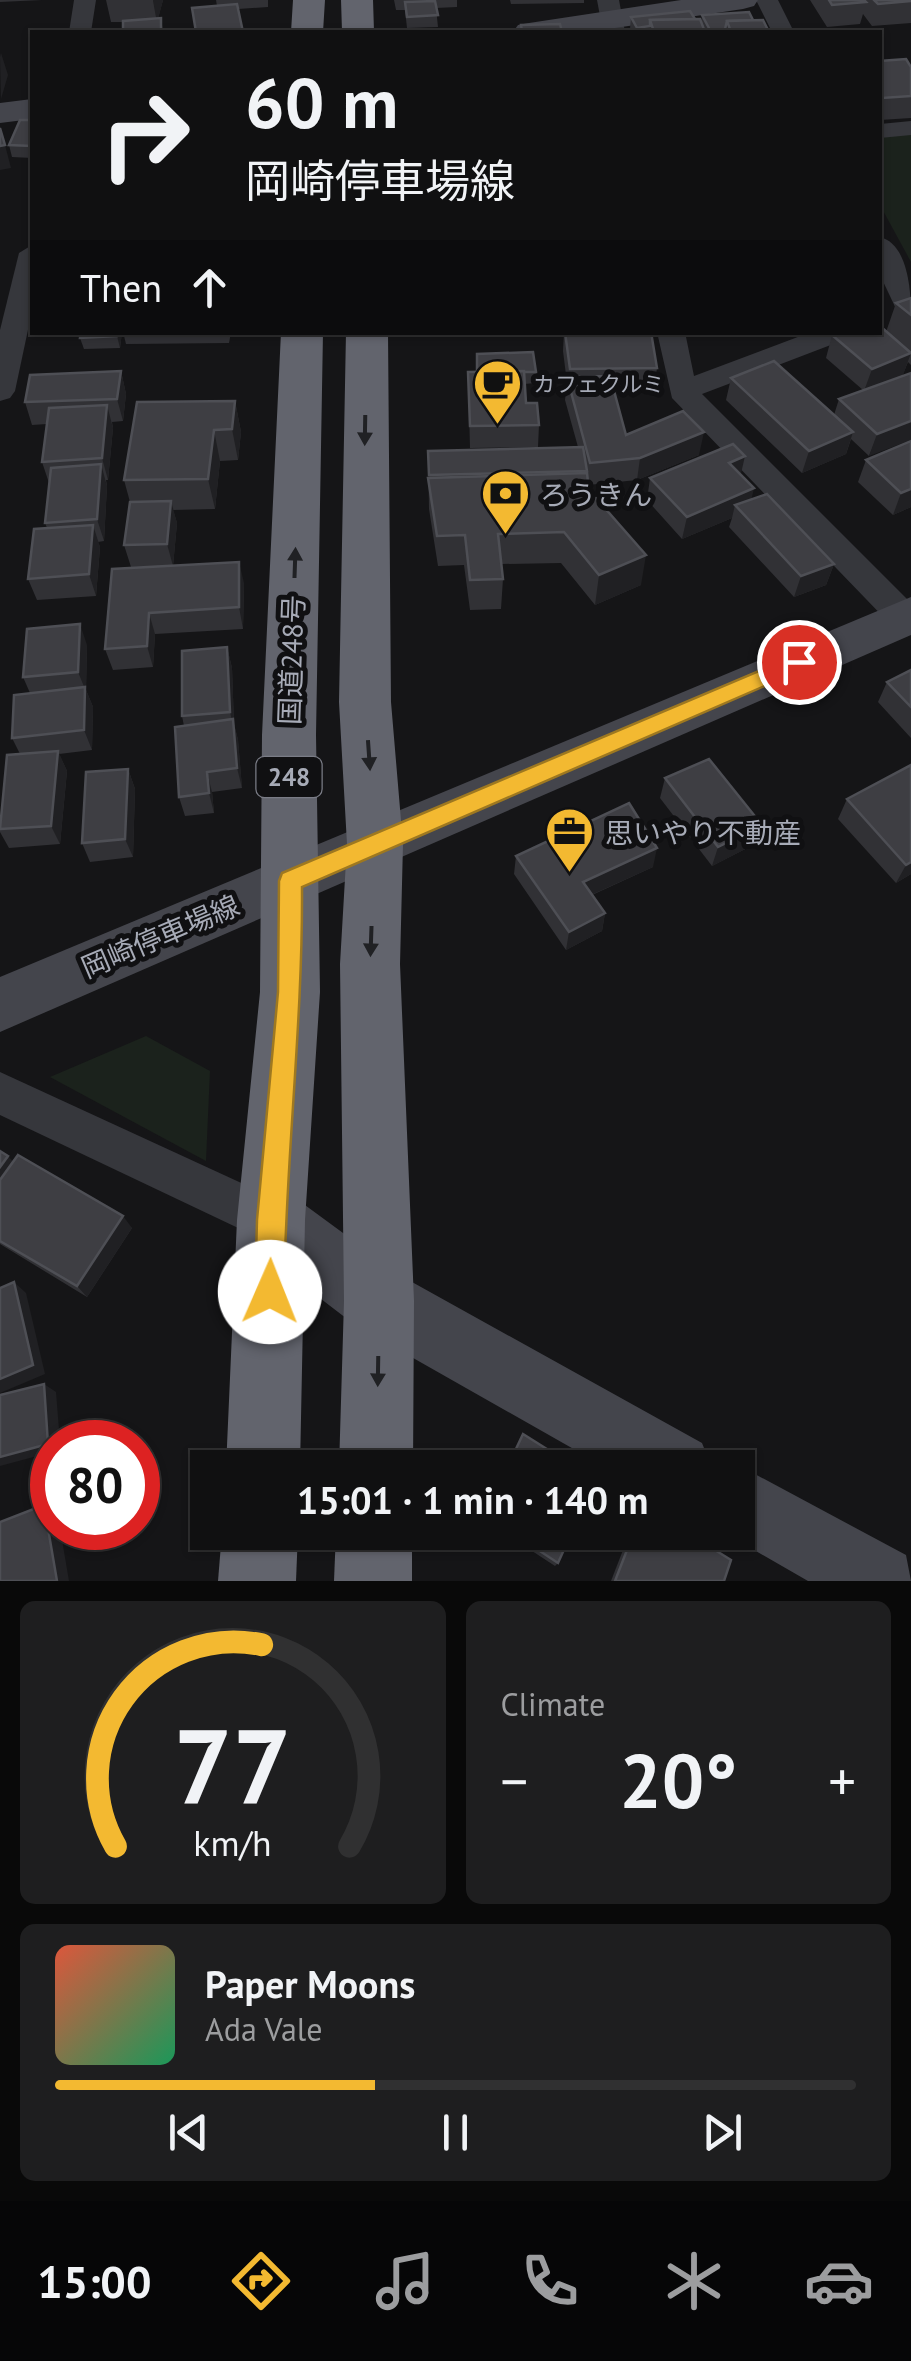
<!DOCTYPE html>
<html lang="en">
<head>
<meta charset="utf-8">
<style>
  :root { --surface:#101011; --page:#1e1e1f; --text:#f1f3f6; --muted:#9c9d9f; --line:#303031; --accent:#f3b931 }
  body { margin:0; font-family:"PT Sans","Noto Sans JP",sans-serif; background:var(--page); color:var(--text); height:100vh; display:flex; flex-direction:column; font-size:38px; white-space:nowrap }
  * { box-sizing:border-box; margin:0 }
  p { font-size:32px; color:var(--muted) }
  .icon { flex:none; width:55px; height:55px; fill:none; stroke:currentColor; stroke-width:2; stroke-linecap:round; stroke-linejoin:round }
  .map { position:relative; height:1581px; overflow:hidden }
  .drawer { display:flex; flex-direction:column; gap:20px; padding:20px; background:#090909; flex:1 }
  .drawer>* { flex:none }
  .guide { position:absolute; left:30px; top:30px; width:852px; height:305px; border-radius:0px; box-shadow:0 2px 8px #0004,0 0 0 2px var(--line); background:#101011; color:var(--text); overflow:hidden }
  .speed { position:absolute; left:30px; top:1420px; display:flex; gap:20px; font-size:50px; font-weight:700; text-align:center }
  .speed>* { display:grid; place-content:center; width:130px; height:130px; border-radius:50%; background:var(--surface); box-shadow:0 2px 8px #0004,0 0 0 2px var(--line); line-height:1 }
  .speed .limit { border:15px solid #d22; background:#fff; color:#111 }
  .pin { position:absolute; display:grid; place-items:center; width:85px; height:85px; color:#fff; margin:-42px; border:5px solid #fff; border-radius:50%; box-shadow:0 2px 10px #0007 }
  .me { position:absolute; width:110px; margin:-55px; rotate:1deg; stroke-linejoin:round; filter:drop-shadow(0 0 8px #0008) }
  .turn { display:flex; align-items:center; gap:35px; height:210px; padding:0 50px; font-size:45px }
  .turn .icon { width:130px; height:130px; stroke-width:2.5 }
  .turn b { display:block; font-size:70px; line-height:85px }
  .then { display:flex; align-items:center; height:95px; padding:0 50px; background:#0003; gap:20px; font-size:38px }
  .big { font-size:75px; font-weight:800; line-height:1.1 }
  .drawer .tile { flex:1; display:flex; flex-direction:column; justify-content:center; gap:15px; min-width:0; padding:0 35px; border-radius:15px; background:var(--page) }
  .drawer .dial { align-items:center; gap:0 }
  .dial svg { height:260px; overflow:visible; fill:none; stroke:var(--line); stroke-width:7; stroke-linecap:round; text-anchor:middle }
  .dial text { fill:var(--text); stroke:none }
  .song { display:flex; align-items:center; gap:30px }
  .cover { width:120px; height:120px; border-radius:15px; background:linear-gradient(135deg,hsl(10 70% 55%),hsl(150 70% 35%)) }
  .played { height:10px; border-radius:5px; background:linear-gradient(90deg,var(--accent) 40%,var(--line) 40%) }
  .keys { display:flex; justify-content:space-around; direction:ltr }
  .heat { display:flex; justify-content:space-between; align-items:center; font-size:55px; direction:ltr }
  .drawer .tiles { flex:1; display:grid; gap:20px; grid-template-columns:1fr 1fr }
  .tile:last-child { grid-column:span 2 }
  .trip { position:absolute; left:190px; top:1450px; width:565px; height:100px; border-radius:0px; background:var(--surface); box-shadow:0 2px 8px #0004,0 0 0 2px var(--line); font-weight:800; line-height:100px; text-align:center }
  .dock { display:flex; height:160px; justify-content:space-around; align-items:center; background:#060607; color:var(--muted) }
  .dock .icon { width:70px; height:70px }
  .dock .active { color:var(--accent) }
  .dock b { font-size:45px; color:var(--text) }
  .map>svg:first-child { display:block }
</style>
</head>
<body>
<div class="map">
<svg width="911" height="1581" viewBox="0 0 911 1581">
  <rect width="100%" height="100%" fill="#151517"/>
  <g fill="#1b221c">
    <path d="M 911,134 L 911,262 L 880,205 L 880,137 Z"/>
    <path d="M 146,1036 L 210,1071 L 206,1161 L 50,1077 Z"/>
  </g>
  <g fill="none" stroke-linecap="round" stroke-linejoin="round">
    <g fill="#36373c" fill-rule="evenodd">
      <path d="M 74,0 L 96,0 L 91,32 L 69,32 Z"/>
      <path d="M 597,0 L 619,0 L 625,32 L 603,32 Z"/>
      <path d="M 756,0 L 778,0 L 794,32 L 772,32 Z"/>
      <path d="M 911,121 L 911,135 L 880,138 L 880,124 Z"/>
      <path d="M 880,237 C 908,244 911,291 911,315 L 898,313 L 880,275 Z"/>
      <path d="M 32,245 L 32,311 L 15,391 L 10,398 L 0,401 L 0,330 L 19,253 Z"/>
      <path d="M 657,332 L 685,332 L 694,376 L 811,332 L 853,332 L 849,338 L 702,394 L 911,603 L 911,629 L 893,627 L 672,398 Z"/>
      <path d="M 0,1072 L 287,1204 L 294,1220 L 287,1236 L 271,1243 L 255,1236 L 0,1115 Z"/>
    </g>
    <g fill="#44454c" fill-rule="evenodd">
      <path d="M 681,0 L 758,0 L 754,6 L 743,9 L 588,32 L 513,32 L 518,25 L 529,23 Z"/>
      <path d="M 32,99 L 32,119 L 0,123 L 0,103 Z"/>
      <path d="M 911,597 L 911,635 L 0,1032 L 0,977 Z"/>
      <path d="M 271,1188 L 294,1197 L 403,1277 L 702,1443 L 712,1468 L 607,1468 L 355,1325 L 248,1243 L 239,1220 L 248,1197 Z"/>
      <path d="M 738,1465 L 906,1555 L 911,1581 L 808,1581 L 723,1532 L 738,1532 L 738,1468 L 732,1468 Z"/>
    </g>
    <g fill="#62646d" fill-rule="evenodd">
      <path d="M 293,0 L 325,0 L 323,32 L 291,32 Z"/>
      <path d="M 341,0 L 373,0 L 374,32 L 342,32 Z"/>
      <path d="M 281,332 L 323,332 L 316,735 L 320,992 L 305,1220 L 300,1468 L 226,1468 L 237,1220 L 260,992 L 262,735 Z"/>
      <path d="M 346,332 L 388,332 L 391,702 L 403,844 L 400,964 L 414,1301 L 413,1468 L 339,1468 L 344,1301 L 340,964 L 347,844 L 339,702 Z"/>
      <path d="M 222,1532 L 298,1532 L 296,1581 L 218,1581 Z"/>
      <path d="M 336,1532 L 412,1532 L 412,1581 L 334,1581 Z"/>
    </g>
  </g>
  <g fill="#313135">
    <path d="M 0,0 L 42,0 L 0,2 Z"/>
    <path d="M 106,0 L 163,0 L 158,18 L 161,18 L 163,32 L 123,32 L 123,22 L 111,22 Z"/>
    <path d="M 216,0 L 268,0 L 268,7 L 238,9 L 217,6 Z"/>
    <path d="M 394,0 L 457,0 L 457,7 L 436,8 L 438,27 L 407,28 L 405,10 L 396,10 Z"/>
    <path d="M 510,0 L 584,0 L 584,3 L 511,4 Z"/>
    <path d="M 810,0 L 911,0 L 911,23 L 872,26 L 863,14 L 860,24 L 827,27 Z"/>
    <path d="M 702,15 L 753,20 L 769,32 L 632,32 L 630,29 L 631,17 L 695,19 L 701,22 Z"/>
    <path d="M 880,61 L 911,67 L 911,118 L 880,120 Z"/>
    <path d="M 32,120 L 32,158 L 12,157 L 9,145 Z"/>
    <path d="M 911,298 L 911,365 L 908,362 L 869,456 L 851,439 L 846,454 L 802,473 L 726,400 L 731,378 L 834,415 L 839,399 L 863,390 L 826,358 L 832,335 L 886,332 L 896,303 Z"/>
    <path d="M 122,332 L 120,348 L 84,349 L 80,338 Z"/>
    <path d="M 123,332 L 231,332 L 229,343 L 126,344 Z"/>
    <path d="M 564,332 L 651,332 L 657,368 L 654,390 L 614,391 L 626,435 L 699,455 L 637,480 L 588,485 L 590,501 L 641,585 L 595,605 L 561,563 L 501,564 L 503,579 L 501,609 L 470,610 L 464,565 L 438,566 L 429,509 L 428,451 L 578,447 L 565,400 L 567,383 L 563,351 Z"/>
    <path d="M 121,371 L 126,394 L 123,421 L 112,422 L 113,428 L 108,480 L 106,480 L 107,486 L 104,541 L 98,542 L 100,547 L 96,596 L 37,600 L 28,579 L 47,528 L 45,523 L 49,483 L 42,462 L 47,424 L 32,425 L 25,402 Z"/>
    <path d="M 468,372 L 536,372 L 535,383 L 525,384 L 526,403 L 539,425 L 538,447 L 470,448 Z"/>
    <path d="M 235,401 L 241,432 L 238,460 L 220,461 L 215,509 L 173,510 L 177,523 L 173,566 L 131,567 L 124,545 L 130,502 L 124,480 Z"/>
    <path d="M 911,441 L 911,507 L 893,515 L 858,482 L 866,460 Z"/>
    <path d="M 741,475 L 752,499 L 834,564 L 826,585 L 794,597 L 729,527 L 732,518 L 682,539 L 647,500 L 650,478 Z"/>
    <path d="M 112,569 L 244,583 L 243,629 L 155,634 L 153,667 L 113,670 L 105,649 Z"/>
    <path d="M 87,645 L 86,690 L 93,707 L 92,750 L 59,754 L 67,771 L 60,844 L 9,848 L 0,832 L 0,818 L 20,754 L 12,738 L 30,693 L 23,677 Z"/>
    <path d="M 227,647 L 232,668 L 234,724 L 238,740 L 242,788 L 212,792 L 214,813 L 185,816 L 179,797 L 184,726 L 182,716 Z"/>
    <path d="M 911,670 L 911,738 L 878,702 L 887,682 Z"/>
    <path d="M 911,765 L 911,874 L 896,883 L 838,819 L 847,799 Z"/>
    <path d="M 128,769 L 135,789 L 133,857 L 90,862 L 82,843 Z"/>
    <path d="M 665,778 L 755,844 L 712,866 L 660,798 Z"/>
    <path d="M 516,856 L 653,867 L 592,895 L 605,913 L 602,931 L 566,950 L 514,874 Z"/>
    <path d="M 0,1151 L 13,1162 L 132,1228 L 87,1297 L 0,1244 Z"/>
    <path d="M 503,1532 L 572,1532 L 558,1563 L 555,1566 Z"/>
    <path d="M 630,1532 L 686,1532 L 724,1581 L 611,1581 Z"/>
  </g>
  <g fill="#202023">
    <path d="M 153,0 L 163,0 L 157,23 L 153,1 Z"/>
    <path d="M 1,53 L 8,75 L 1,99 L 0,57 Z"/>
    <path d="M 0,126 L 11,168 L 0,170 Z"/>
    <path d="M 118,332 L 122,332 L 120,348 L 117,336 Z"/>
    <path d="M 911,353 L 903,375 L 864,391 L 872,369 Z"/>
    <path d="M 121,371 L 126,394 L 123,421 L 117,399 Z"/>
    <path d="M 235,401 L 241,432 L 238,460 L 232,429 Z"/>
    <path d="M 107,405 L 113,428 L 108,480 L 102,458 Z"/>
    <path d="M 911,421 L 911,440 L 869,456 L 877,434 Z"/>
    <path d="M 214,430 L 220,461 L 215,509 L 208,479 Z"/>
    <path d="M 704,432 L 699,455 L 637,480 L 640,458 Z"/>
    <path d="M 853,432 L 846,454 L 802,473 L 809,451 Z"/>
    <path d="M 745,456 L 740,478 L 729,463 Z"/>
    <path d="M 101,464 L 107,486 L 104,541 L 97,519 Z"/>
    <path d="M 754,488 L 749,511 L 735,505 L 732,518 L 682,539 L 687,517 Z"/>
    <path d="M 911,489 L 911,507 L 893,515 L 901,493 Z"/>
    <path d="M 171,501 L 177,523 L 173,566 L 167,544 Z"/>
    <path d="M 93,525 L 100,547 L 96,596 L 89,574 Z"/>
    <path d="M 646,555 L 641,585 L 595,605 L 599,575 Z"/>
    <path d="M 239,562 L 244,583 L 243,629 L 239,607 Z"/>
    <path d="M 834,564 L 826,585 L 794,597 L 801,576 Z"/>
    <path d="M 149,613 L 155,634 L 153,667 L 147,646 Z"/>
    <path d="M 80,624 L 87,645 L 86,690 L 93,707 L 92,750 L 84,730 L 85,689 L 78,672 Z"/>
    <path d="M 227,647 L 232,668 L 234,724 L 238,740 L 242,788 L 237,768 L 234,730 L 230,712 Z"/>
    <path d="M 58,751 L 67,771 L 60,844 L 51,826 Z"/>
    <path d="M 128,769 L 135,789 L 133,857 L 125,839 Z"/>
    <path d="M 207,772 L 212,792 L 214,813 L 209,793 Z"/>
    <path d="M 762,825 L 755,844 L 712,866 L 718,847 Z"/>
    <path d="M 657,848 L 653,867 L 580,900 L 583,882 Z"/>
    <path d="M 911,862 L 911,874 L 896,883 L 906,865 Z"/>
    <path d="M 605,913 L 602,931 L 566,950 L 569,932 Z"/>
    <path d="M 8,1156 L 20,1169 L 0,1197 L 0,1167 Z"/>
    <path d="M 123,1216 L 132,1228 L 87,1297 L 77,1286 Z"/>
    <path d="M 14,1282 L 26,1293 L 45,1374 L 0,1393 L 0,1379 Z"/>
    <path d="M 44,1384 L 56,1392 L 60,1442 L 52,1442 L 52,1452 L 0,1466 L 0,1457 Z"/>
    <path d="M 44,1505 L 52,1508 L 52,1528 L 60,1528 L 69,1581 L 57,1581 Z"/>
  </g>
  <g fill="#3e3e43" stroke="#4e4f55" stroke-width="2.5">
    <path d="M 829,0 L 864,0 L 866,2 L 832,5 Z"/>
    <path d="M 874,0 L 911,0 L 911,1 L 878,4 Z"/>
    <path d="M 435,1 L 438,15 L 407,17 L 405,2 Z"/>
    <path d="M 237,4 L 243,32 L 196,32 L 192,8 Z"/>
    <path d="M 690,11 L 695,19 L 650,20 L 650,26 L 637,28 L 631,17 Z"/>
    <path d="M 749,12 L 753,20 L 727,21 L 725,29 L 710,30 L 702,15 Z"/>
    <path d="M 161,18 L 161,32 L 123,32 L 123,21 Z"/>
    <path d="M 700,19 L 705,32 L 654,32 L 650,20 Z"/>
    <path d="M 763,20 L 769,32 L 731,32 L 727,21 Z"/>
    <path d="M 560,24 L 562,32 L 522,32 L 521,25 Z"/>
    <path d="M 906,59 L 911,67 L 911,96 L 882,98 L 880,94 L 880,61 Z"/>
    <path d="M 20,120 L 32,120 L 31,127 L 32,127 L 32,146 L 9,145 Z"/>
    <path d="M 0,128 L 5,145 L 0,146 Z"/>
    <path d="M 911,298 L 911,315 L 896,303 Z"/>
    <path d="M 880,326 L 911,353 L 872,369 L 832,335 L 839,332 L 880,332 Z"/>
    <path d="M 81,332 L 118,332 L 117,336 L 80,338 Z"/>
    <path d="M 565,332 L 651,332 L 657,368 L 570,369 Z"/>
    <path d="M 533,352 L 536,372 L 477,372 L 477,354 Z"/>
    <path d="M 774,361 L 853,432 L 809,451 L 731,378 Z"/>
    <path d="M 121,371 L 117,399 L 25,402 L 30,375 Z"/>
    <path d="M 524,371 L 526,403 L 537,403 L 539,425 L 470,426 L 468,372 Z"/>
    <path d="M 911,373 L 911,421 L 877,434 L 839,399 Z"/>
    <path d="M 610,376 L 626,435 L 683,411 L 704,432 L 640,458 L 590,463 L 567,377 Z"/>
    <path d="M 235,401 L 232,429 L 214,430 L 208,479 L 124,480 L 137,402 Z"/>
    <path d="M 107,405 L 102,458 L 42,462 L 49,408 Z"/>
    <path d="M 911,441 L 911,489 L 901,493 L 866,460 Z"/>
    <path d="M 733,444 L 745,456 L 729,463 L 754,488 L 687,517 L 650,478 Z"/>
    <path d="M 583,447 L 587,471 L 429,475 L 428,451 Z"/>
    <path d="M 101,464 L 97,519 L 45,523 L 51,468 Z"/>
    <path d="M 587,473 L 590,501 L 596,498 L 646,555 L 599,575 L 564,532 L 498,534 L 503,579 L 470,580 L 465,535 L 437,536 L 428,478 Z"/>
    <path d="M 767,494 L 834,564 L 801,576 L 735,505 Z"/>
    <path d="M 171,501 L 167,544 L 124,545 L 130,502 Z"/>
    <path d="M 93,525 L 89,574 L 28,579 L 34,529 Z"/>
    <path d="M 239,562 L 239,607 L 149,613 L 147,646 L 105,649 L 112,569 Z"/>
    <path d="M 80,624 L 78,672 L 23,677 L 27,629 Z"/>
    <path d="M 227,647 L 230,712 L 182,716 L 182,651 Z"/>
    <path d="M 911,670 L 911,707 L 887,682 Z"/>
    <path d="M 85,687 L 84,730 L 12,738 L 14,695 Z"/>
    <path d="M 233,719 L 237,768 L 207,772 L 209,793 L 179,797 L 175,727 Z"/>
    <path d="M 58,751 L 51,826 L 0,829 L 7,755 Z"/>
    <path d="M 709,759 L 762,825 L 718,847 L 665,778 Z"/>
    <path d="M 911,765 L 911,862 L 906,865 L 847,799 Z"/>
    <path d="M 128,769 L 125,839 L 82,843 L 86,772 Z"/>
    <path d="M 629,803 L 657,848 L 583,882 L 605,913 L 569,932 L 516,856 Z"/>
    <path d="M 0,1151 L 8,1156 L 0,1167 Z"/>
    <path d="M 18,1155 L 123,1216 L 77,1286 L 0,1241 L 0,1180 Z"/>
    <path d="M 14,1282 L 33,1365 L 0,1379 L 0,1288 Z"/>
    <path d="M 44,1384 L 48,1444 L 0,1457 L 0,1395 Z"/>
    <path d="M 523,1434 L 577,1468 L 507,1468 Z"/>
    <path d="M 44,1505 L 57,1581 L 0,1581 L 0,1522 Z"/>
    <path d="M 511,1532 L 572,1532 L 558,1563 Z"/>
    <path d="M 634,1532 L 686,1532 L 731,1560 L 724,1581 L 615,1581 Z"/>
  </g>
  <defs><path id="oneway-solid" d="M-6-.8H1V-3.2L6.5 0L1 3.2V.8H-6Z" transform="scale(2.5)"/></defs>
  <g fill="#202124">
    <use href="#oneway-solid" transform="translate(365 430) rotate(91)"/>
    <use href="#oneway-solid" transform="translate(295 563) rotate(-88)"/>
    <use href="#oneway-solid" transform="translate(369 755) rotate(86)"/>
    <use href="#oneway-solid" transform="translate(371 941) rotate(92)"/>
    <use href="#oneway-solid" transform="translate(378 1371) rotate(91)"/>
  </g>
  <path fill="#f3b931" stroke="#9e7820" stroke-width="2.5" d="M 799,654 L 806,657 L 809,662 L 806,668 L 302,887 C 303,1022 286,1156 284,1292 L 280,1302 L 270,1306 L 260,1302 L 255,1292 L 257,1220 L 278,992 L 279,881 L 282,873 Z"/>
  <defs>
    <symbol id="cafe-pin" viewBox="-11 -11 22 30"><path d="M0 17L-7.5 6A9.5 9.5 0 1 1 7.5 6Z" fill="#f3b931" stroke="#101012"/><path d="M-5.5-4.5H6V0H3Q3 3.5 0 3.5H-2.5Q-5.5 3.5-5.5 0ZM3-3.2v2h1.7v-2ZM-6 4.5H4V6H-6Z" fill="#111"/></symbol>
    <symbol id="bank-pin" viewBox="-11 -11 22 30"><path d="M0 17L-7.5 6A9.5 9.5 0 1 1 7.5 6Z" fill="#f3b931" stroke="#101012"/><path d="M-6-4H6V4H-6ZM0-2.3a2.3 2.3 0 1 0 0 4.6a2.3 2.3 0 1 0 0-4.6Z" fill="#111"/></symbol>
    <symbol id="office-pin" viewBox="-11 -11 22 30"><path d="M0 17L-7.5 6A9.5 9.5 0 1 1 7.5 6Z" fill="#f3b931" stroke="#101012"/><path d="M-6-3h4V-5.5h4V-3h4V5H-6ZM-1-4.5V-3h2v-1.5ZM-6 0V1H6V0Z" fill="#111"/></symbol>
  </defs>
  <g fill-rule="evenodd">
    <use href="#cafe-pin" x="470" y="356" width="55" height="75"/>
    <use href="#bank-pin" x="478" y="466" width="55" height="75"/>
    <use href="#office-pin" x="542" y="804" width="55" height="75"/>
  </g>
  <g text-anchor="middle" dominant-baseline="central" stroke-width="10" stroke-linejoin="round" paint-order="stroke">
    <g font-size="22" fill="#a7abb7" stroke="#101012" text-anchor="start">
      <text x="533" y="384">カフェクルミ</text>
    </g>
    <rect fill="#101012" stroke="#7a7c86" stroke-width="2.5" x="256.5" y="757" width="65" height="40" rx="8"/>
    <g font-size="25" font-weight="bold" fill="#a7abb7">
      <text x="289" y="777">248</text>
    </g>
    <g font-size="28" fill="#a7abb7" stroke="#101012" text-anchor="start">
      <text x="540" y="494">ろうきん</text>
      <text x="605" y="832">思いやり不動産</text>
    </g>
    <g font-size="28" fill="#a7abb7" stroke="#101012">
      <text transform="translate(291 660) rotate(-88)">国道248号</text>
      <text transform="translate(160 936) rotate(-23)">岡崎停車場線</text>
    </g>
  </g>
</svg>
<div class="speed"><div class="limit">80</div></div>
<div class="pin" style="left:799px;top:662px;background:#d93025"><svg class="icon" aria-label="arrive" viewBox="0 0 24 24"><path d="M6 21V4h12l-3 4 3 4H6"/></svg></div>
<svg class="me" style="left:270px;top:1292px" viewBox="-20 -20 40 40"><circle r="19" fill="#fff"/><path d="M0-13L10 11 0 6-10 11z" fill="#f3b931"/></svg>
<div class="trip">15:01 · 1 min · 140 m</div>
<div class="guide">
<div class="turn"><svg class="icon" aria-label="right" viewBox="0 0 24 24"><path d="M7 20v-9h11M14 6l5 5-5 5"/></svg><div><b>60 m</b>岡崎停車場線</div></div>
<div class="then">Then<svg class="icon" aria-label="ahead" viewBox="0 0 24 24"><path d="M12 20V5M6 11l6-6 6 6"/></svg></div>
</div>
</div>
<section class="drawer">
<div class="tiles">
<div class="tile dial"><svg viewBox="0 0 100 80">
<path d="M14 69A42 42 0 1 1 86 69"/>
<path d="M14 69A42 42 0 0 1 59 7" stroke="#f3b931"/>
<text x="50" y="56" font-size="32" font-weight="700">77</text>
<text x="50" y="72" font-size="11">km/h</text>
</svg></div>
<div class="tile"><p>Climate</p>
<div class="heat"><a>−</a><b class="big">20°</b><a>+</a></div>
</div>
<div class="tile">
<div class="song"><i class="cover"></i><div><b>Paper Moons</b><p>Ada Vale</p></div></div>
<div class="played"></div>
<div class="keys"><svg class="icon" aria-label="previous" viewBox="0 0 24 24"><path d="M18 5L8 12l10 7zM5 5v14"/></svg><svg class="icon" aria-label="pause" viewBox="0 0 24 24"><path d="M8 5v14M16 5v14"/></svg><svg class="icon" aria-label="next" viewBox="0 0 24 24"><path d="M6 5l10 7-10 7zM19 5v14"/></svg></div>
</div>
</div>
</section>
<nav class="dock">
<b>15:00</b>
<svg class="icon active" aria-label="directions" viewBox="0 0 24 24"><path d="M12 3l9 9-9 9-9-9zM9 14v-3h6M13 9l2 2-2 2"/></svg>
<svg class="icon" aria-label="music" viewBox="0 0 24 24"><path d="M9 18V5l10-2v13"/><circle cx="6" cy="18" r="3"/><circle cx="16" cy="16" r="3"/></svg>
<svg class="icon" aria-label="phone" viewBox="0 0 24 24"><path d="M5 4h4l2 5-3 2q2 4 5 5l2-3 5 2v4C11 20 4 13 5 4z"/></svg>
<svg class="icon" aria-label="climate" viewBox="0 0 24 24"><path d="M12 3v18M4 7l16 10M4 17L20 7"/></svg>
<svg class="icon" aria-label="car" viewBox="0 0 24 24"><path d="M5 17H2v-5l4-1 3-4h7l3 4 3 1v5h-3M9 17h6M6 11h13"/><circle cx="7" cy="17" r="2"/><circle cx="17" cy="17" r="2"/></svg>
</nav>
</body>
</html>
